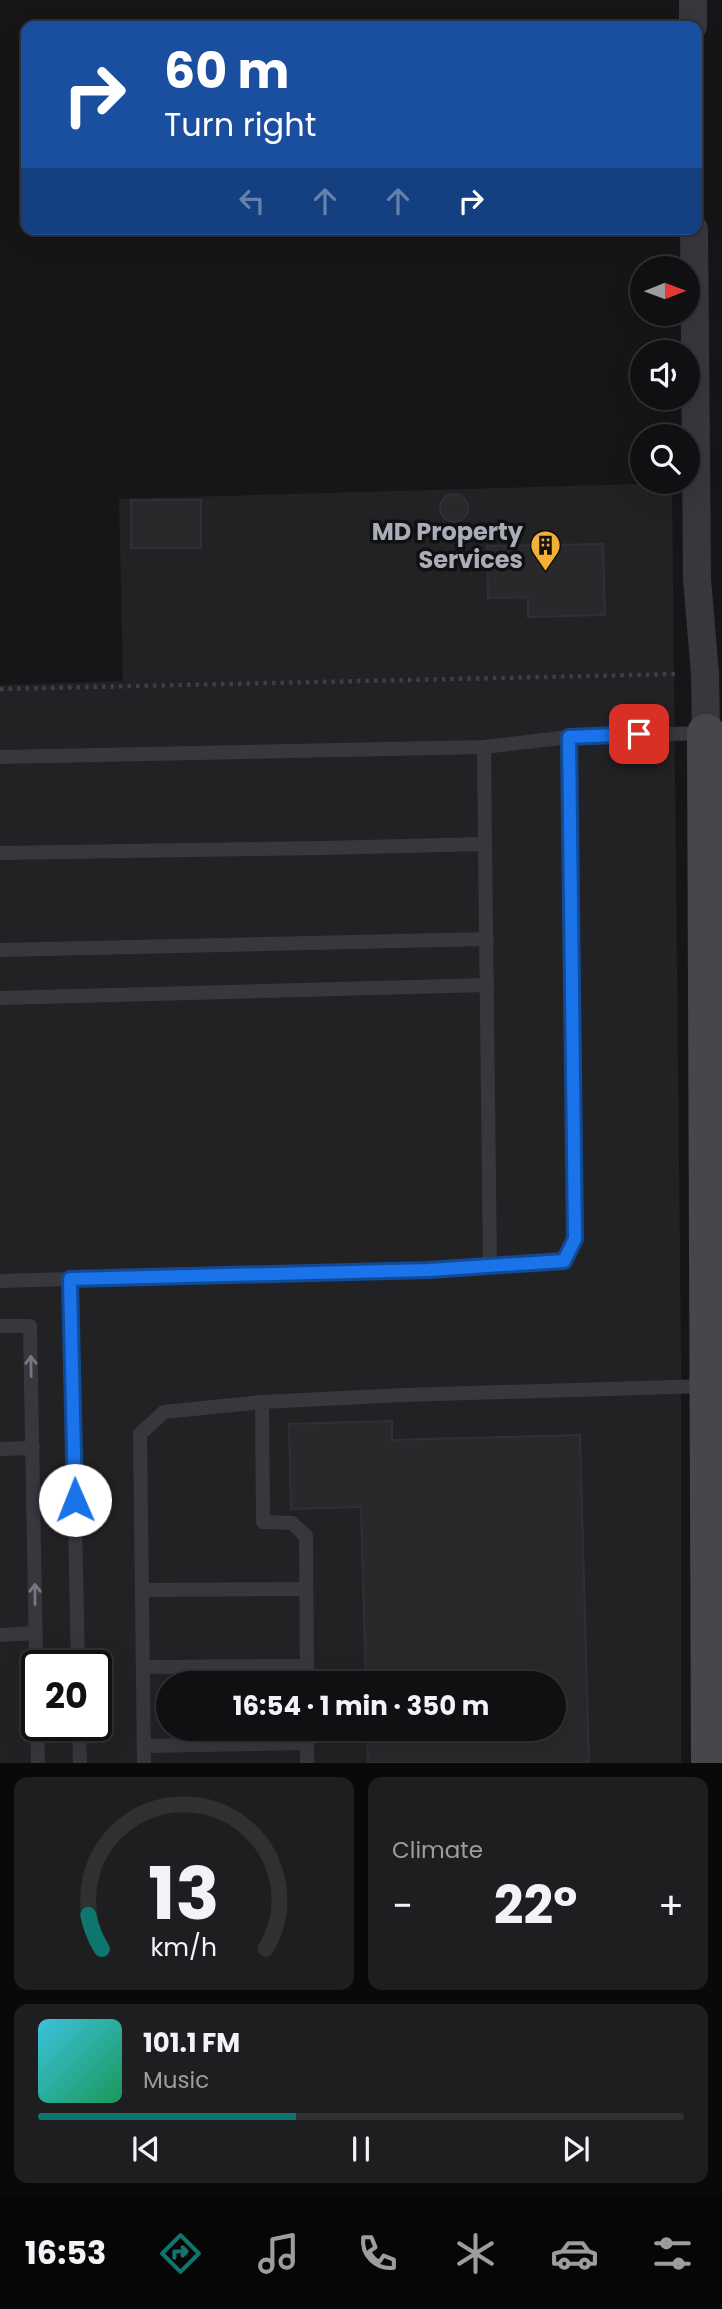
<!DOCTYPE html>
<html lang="en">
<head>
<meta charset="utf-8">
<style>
  :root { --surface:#101012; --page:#1e1e20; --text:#f1f3f6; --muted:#9c9d9f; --line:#303032; --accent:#0f766e }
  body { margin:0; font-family:Poppins,sans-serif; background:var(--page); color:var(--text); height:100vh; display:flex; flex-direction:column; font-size:26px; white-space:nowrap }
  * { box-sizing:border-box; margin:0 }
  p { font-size:23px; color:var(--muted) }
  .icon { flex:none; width:38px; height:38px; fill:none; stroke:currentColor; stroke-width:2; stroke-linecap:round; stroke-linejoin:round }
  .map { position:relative; height:1763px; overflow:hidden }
  .panel { display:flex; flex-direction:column; gap:14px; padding:14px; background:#09090a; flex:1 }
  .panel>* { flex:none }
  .top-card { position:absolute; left:21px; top:21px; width:681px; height:214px; border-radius:14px; box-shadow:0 7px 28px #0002,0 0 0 2px var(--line); background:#1a4fa0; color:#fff; overflow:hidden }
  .needle { width:46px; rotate:89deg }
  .controls { position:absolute; left:630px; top:256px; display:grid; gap:14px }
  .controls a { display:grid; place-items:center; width:70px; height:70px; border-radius:50%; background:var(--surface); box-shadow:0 7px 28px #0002,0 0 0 2px var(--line); font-size:35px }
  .speed { position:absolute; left:21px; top:1650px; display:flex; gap:14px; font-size:35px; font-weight:700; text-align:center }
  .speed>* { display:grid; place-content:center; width:91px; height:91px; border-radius:50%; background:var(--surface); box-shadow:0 7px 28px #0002,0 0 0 2px var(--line); line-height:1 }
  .speed .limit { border:4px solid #111; border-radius:10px; background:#fff; color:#111 }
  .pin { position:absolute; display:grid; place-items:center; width:60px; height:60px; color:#fff; margin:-30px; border-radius:14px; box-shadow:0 4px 10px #0006 }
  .me { position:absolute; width:77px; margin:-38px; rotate:359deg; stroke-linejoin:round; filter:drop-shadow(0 0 5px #0008) }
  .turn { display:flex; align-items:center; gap:24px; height:147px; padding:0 28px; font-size:32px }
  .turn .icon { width:91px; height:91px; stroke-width:2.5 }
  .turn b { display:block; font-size:49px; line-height:60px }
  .lanes { display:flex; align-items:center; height:66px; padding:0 28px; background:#0003; justify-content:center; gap:35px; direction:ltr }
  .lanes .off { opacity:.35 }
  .big { font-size:52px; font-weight:700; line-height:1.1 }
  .panel .card { flex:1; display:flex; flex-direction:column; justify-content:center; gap:10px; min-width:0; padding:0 24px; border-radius:14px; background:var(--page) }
  .panel .dial { align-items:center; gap:0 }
  .dial svg { height:182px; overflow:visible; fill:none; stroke:var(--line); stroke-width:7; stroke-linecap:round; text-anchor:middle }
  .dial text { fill:var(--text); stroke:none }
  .song { display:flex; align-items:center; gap:21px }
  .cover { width:84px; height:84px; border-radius:10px; background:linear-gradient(135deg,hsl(190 70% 55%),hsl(150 70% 35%)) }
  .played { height:7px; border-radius:4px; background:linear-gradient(90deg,var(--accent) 40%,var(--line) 40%) }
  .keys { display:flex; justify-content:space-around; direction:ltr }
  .heat { display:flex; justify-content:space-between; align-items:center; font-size:38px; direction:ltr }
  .panel .tiles { flex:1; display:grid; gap:14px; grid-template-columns:1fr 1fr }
  .card:last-child { grid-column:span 2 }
  .trip { position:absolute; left:156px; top:1671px; width:410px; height:70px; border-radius:35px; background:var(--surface); box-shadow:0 7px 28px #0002,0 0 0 2px var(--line); font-weight:700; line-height:70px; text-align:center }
  .dock { display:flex; height:112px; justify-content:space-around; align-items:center; background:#060607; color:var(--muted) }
  .dock .icon { width:49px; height:49px }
  .dock .selected { color:var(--accent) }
  .dock b { font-size:32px; color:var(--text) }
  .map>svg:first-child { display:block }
</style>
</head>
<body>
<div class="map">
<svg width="722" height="1763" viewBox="0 0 722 1763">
  <rect width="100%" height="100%" fill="#161618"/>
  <path fill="#222225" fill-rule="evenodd" d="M 672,483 L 681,1353 L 681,1763 L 0,1763 L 0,685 L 123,681 L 119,499 ZM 37,1666 L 96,1666 L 96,1726 L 37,1726 ZM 168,1684 L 553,1684 L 553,1729 L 168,1729 Z"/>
  <g fill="#29292c" stroke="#303034" stroke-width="2">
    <circle cx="454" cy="508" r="14"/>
    <rect x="131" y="500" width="70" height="48"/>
    <path d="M 603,544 L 605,615 L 528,617 L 528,597 L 488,598 L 487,546 Z"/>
    <path d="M 392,1421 L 392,1440 L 580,1435 L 589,1763 L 368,1763 L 367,1729 L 553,1729 L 553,1684 L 366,1684 L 361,1507 L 291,1509 L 289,1424 Z"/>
  </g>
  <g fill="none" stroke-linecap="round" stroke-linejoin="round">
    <path stroke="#3d3f44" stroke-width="4.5" stroke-dasharray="3.5 5" stroke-linecap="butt" d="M 0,689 L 679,674"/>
    <g stroke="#37383d" stroke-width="14">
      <path d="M 484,747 L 485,844"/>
      <path d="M 0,757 L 484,747 L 569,737 L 705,733"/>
      <path d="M 0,853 L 322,848 L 485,844 L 490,1267 L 0,1281"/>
      <path d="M 0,950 L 487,939"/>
      <path d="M 0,998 L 487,985"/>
      <path d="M 490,1267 L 564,1261 L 575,1239 L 569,737"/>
      <path d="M 70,1279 L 78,1666"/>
      <path d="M 0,1326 L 30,1326 L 37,1711"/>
      <path d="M 262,1402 L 263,1522 L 292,1523 L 306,1536 L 307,1684"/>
      <path d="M 0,1449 L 33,1448"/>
      <path d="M 142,1590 L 306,1589"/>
      <path d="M 0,1635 L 35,1633"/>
      <path d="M 143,1667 L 307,1666"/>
      <path d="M 37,1726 L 38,1763"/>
      <path d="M 79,1726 L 80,1763"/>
      <path d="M 307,1729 L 307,1763"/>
      <path d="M 144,1746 L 307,1743"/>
      <path d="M 144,1763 L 140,1434 L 164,1412 L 262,1402 L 404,1395 L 707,1386"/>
    </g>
    <g stroke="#37383d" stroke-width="28">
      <path d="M 693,0 L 693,26"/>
      <path d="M 694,229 L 697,579 L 705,674 L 706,733"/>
    </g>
    <path stroke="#45474d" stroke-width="38" d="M 706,733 L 710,1763"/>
  </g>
  <defs><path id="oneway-shaft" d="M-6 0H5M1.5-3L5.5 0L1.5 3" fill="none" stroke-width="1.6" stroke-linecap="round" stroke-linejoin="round" transform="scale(1.75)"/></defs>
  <g stroke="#757881">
    <use href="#oneway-shaft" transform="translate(31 1366) rotate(-91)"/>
    <use href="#oneway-shaft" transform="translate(35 1594) rotate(-90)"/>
  </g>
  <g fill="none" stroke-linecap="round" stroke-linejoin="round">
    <defs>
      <path id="route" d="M 75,1500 L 70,1279 L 429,1270 L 564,1261 L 575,1239 L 569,737 L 639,734"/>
    </defs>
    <use href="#route" stroke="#114b97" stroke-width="18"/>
    <use href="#route" stroke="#1a73e8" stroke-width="12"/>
  </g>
  <defs>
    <symbol id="building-pin" viewBox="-11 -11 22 30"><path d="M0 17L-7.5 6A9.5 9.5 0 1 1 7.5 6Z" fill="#f2b134" stroke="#111113"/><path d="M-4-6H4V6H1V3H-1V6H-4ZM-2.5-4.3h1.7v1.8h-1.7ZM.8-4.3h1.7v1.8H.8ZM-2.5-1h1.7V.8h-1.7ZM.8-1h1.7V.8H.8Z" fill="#111"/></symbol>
  </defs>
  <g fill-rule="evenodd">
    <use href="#building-pin" x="528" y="528" width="35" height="47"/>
  </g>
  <g text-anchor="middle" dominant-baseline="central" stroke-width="7" stroke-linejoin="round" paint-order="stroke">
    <g font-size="24" font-weight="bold" fill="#a8adb8" stroke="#111113" text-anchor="end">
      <text x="523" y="531">MD Property<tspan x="523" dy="28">Services</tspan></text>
    </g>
  </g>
</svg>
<div class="controls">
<a><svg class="needle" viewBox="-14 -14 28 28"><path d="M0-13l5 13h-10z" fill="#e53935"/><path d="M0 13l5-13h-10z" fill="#9c9d9f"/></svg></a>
<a><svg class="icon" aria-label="sound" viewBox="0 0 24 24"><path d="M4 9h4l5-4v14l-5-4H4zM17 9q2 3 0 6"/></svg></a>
<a><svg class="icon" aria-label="search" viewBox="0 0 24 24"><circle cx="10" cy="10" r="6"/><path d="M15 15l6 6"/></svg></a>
</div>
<div class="speed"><div class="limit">20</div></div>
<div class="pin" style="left:639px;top:734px;background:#d93025"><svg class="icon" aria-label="arrive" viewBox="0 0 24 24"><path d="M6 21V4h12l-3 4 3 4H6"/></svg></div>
<svg class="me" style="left:75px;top:1500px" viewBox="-20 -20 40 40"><circle r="19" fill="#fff"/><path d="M0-13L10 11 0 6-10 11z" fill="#1a73e8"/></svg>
<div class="trip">16:54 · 1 min · 350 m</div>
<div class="top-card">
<div class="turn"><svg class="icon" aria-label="right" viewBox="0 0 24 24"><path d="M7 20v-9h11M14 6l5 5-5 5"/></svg><div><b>60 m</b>Turn right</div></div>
<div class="lanes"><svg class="icon off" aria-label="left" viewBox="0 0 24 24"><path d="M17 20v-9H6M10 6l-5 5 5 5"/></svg><svg class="icon off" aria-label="ahead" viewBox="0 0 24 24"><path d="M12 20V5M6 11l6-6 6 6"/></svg><svg class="icon off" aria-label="ahead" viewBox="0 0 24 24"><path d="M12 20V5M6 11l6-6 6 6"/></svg><svg class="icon" aria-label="right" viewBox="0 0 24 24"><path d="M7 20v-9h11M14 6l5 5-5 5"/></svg></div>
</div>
</div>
<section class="panel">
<div class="tiles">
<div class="card dial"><svg viewBox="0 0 100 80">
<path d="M14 69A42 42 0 1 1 86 69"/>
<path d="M14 69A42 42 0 0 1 8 54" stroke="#0f766e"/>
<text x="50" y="56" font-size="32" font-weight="700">13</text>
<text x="50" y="72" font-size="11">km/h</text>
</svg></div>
<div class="card"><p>Climate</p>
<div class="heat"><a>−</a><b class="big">22°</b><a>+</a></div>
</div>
<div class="card">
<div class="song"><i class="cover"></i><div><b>101.1 FM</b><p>Music</p></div></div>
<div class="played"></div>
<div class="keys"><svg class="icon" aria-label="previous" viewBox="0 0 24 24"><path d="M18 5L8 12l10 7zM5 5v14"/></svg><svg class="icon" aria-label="pause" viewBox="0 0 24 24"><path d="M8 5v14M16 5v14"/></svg><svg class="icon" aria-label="next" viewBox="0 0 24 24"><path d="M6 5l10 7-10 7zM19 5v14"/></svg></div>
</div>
</div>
</section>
<nav class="dock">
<b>16:53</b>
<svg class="icon selected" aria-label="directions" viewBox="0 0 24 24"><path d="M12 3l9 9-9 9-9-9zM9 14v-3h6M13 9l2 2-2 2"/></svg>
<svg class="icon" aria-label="music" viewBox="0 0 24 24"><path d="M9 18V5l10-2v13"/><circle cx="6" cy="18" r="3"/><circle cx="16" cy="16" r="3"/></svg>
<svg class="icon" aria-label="phone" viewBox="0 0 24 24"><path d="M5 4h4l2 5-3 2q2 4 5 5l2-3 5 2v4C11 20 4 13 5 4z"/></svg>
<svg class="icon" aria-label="climate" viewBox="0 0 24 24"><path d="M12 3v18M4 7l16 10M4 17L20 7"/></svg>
<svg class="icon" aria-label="car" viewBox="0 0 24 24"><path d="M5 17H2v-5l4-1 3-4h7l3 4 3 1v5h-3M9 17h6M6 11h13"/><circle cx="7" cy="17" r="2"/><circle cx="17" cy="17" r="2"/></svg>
<svg class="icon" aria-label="filters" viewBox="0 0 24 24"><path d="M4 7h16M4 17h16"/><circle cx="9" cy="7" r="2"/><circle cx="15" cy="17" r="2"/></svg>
</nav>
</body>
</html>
